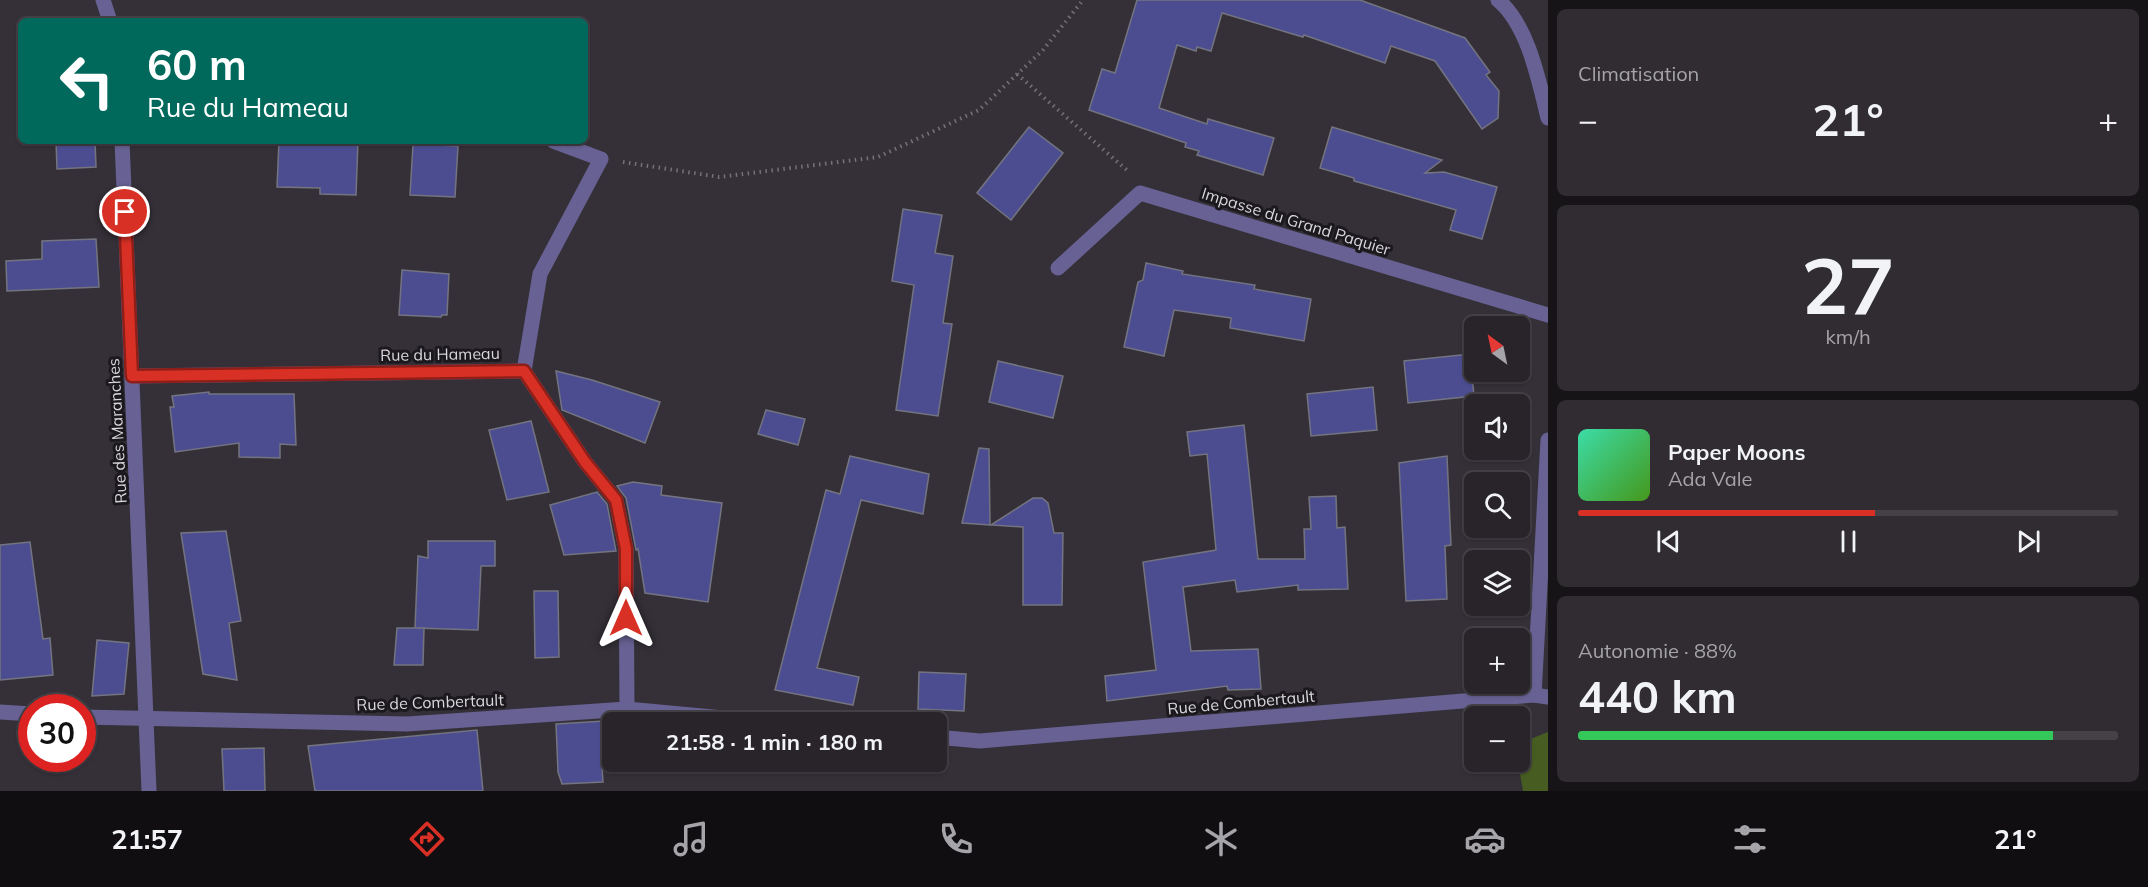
<!DOCTYPE html>
<html lang="fr">
<head>
<meta charset="utf-8">
<style>
  :root { --surface:#28242a; --page:#302c32; --text:#f1f3f6; --muted:#a5a4a8; --line:#444147; --accent:#d93025 }
  body { margin:0; font-family:Mulish,sans-serif; background:var(--page); color:var(--text); height:100vh; display:flex; flex-direction:column; font-size:22px; white-space:nowrap }
  * { box-sizing:border-box; margin:0 }
  p { font-size:20px; color:var(--muted) }
  .icon { flex:none; width:33px; height:33px; fill:none; stroke:currentColor; stroke-width:2; stroke-linecap:round; stroke-linejoin:round }
  .map { position:relative; flex:1; overflow:hidden }
  .sheet { display:flex; flex-direction:column; gap:9px; padding:9px; background:#161417; width:600px }
  .sheet>* { flex:none }
  .banner { position:absolute; left:18px; top:18px; width:570px; height:126px; border-radius:9px; box-shadow:0 2px 4px #0004,0 0 0 2px var(--line); background:#00695c; color:#fff; overflow:hidden }
  .needle { width:39px; rotate:327deg }
  .controls { position:absolute; left:1464px; top:316px; display:grid; gap:12px }
  .controls a { display:grid; place-items:center; width:66px; height:66px; border-radius:9px; background:var(--surface); box-shadow:0 2px 4px #0004,0 0 0 2px var(--line); font-size:30px }
  .speed { position:absolute; left:18px; top:694px; display:flex; gap:12px; font-size:30px; font-weight:700; text-align:center }
  .speed>* { display:grid; place-content:center; width:78px; height:78px; border-radius:50%; background:var(--surface); box-shadow:0 2px 4px #0004,0 0 0 2px var(--line); line-height:1 }
  .speed .limit { border:9px solid #d22; background:#fff; color:#111 }
  .pin { position:absolute; display:grid; place-items:center; width:51px; height:51px; color:#fff; margin:-26px; border:3px solid #fff; border-radius:50%; box-shadow:0 2px 6px #0007 }
  .me { position:absolute; width:66px; margin:-33px; rotate:0deg; stroke-linejoin:round; filter:drop-shadow(0 0 4px #0008) }
  .turn { display:flex; align-items:center; gap:21px; height:126px; padding:0 30px; font-size:27px }
  .turn .icon { width:78px; height:78px; stroke-width:2.5 }
  .turn b { display:block; font-size:42px; line-height:51px }
  .big { font-size:45px; font-weight:700; line-height:1.1 }
  .sheet .tile { flex:1; display:flex; flex-direction:column; justify-content:center; gap:9px; min-width:0; padding:0 21px; border-radius:9px; background:var(--page) }
  .sheet .dial { align-items:center; gap:0 }
  .dial b { font-size:78px; line-height:1 }
  .song { display:flex; align-items:center; gap:18px }
  .cover { width:72px; height:72px; border-radius:9px; background:linear-gradient(135deg,hsl(160 70% 55%),hsl(100 70% 35%)) }
  .played { height:6px; border-radius:3px; background:linear-gradient(90deg,var(--accent) 55%,var(--line) 55%) }
  .keys { display:flex; justify-content:space-around; direction:ltr }
  .heat { display:flex; justify-content:space-between; align-items:center; font-size:33px; direction:ltr }
  .charge { height:9px; border-radius:4px; background:linear-gradient(90deg,#34c759 88%,var(--line) 0) }
  .trip { position:absolute; left:602px; top:712px; width:345px; height:60px; border-radius:9px; background:var(--surface); box-shadow:0 2px 4px #0004,0 0 0 2px var(--line); font-weight:700; line-height:60px; text-align:center }
  .tab-bar { display:flex; height:96px; justify-content:space-around; align-items:center; background:#100e11; color:var(--muted) }
  .tab-bar .icon { width:42px; height:42px }
  .tab-bar .current { color:var(--accent) }
  .tab-bar b { font-size:27px; color:var(--text) }
  main { display:flex; flex:1; min-height:0 }
  .map>svg:first-child { display:block }
</style>
</head>
<body>
<main>
<div class="map">
<svg width="1548" height="791" viewBox="0 0 1548 791">
  <rect width="100%" height="100%" fill="#353038"/>
  <path fill="#465c20" d="M 1548,732 L 1548,791 L 1523,791 L 1518,762 L 1520,743 Z"/>
  <g fill="#4c4d91" stroke="#73747f" stroke-width="1.5">
    <path d="M 1137,0 L 1360,0 L 1465,38 L 1490,72 L 1486,75 L 1499,91 L 1498,118 L 1482,129 L 1435,61 L 1391,46 L 1385,63 L 1304,35 L 1303,37 L 1222,13 L 1211,51 L 1197,47 L 1196,51 L 1177,45 L 1159,108 L 1207,124 L 1208,119 L 1274,138 L 1263,175 L 1197,155 L 1199,151 L 1185,147 L 1186,143 L 1089,110 L 1102,69 L 1115,73 Z"/>
    <path d="M 1029,127 L 1063,153 L 1011,220 L 977,193 Z"/>
    <path d="M 1332,127 L 1442,160 L 1425,173 L 1444,172 L 1497,187 L 1482,239 L 1450,230 L 1456,210 L 1354,181 L 1354,178 L 1320,168 Z"/>
    <path d="M 56,141 L 95,141 L 96,167 L 57,169 Z"/>
    <path d="M 279,141 L 358,141 L 356,195 L 320,194 L 320,188 L 277,187 Z"/>
    <path d="M 413,144 L 458,146 L 455,197 L 410,195 Z"/>
    <path d="M 903,209 L 942,215 L 935,253 L 953,256 L 943,323 L 952,324 L 938,416 L 896,410 L 914,285 L 892,281 Z"/>
    <path d="M 96,239 L 99,287 L 7,291 L 6,261 L 42,259 L 42,241 Z"/>
    <path d="M 1146,263 L 1183,271 L 1182,274 L 1255,285 L 1254,289 L 1311,299 L 1304,341 L 1230,328 L 1231,318 L 1174,310 L 1164,356 L 1124,347 L 1138,282 L 1143,280 Z"/>
    <path d="M 402,270 L 449,274 L 447,315 L 442,315 L 441,317 L 399,315 Z"/>
    <path d="M 1470,354 L 1474,396 L 1408,403 L 1404,361 Z"/>
    <path d="M 998,361 L 1063,376 L 1053,418 L 989,402 Z"/>
    <path d="M 556,371 L 592,380 L 660,402 L 645,443 L 562,410 Z"/>
    <path d="M 1373,387 L 1377,430 L 1311,436 L 1307,394 Z"/>
    <path d="M 209,392 L 209,394 L 294,394 L 296,445 L 280,444 L 280,458 L 239,457 L 239,443 L 175,452 L 170,407 L 174,407 L 172,396 Z"/>
    <path d="M 766,410 L 805,419 L 798,445 L 758,434 Z"/>
    <path d="M 531,421 L 549,492 L 507,500 L 489,430 Z"/>
    <path d="M 1244,425 L 1258,559 L 1305,559 L 1304,529 L 1311,529 L 1309,497 L 1336,496 L 1337,528 L 1345,527 L 1348,589 L 1298,590 L 1298,585 L 1237,592 L 1235,580 L 1183,587 L 1191,651 L 1258,649 L 1261,689 L 1228,690 L 1227,686 L 1107,701 L 1105,676 L 1156,670 L 1143,562 L 1216,550 L 1207,454 L 1190,456 L 1187,432 Z"/>
    <path d="M 979,448 L 989,449 L 990,525 L 962,523 Z"/>
    <path d="M 850,456 L 929,474 L 923,514 L 861,500 L 817,668 L 859,677 L 853,705 L 775,690 L 826,490 L 840,494 Z"/>
    <path d="M 1447,456 L 1451,545 L 1445,546 L 1447,599 L 1406,601 L 1399,463 Z"/>
    <path d="M 633,482 L 662,486 L 661,495 L 722,503 L 708,602 L 645,593 L 638,549 L 636,550 L 626,498 L 617,486 Z"/>
    <path d="M 597,492 L 607,504 L 616,551 L 564,555 L 550,505 Z"/>
    <path d="M 1033,498 L 1042,498 L 1048,503 L 1054,533 L 1063,533 L 1062,605 L 1023,605 L 1023,527 L 991,525 Z"/>
    <path d="M 226,531 L 241,621 L 229,623 L 237,680 L 203,674 L 181,533 Z"/>
    <path d="M 428,541 L 495,541 L 495,566 L 481,566 L 478,630 L 415,628 L 418,556 L 428,558 Z"/>
    <path d="M 30,542 L 43,639 L 50,638 L 53,675 L 0,680 L 0,545 Z"/>
    <path d="M 534,591 L 558,591 L 559,657 L 535,658 Z"/>
    <path d="M 397,628 L 424,628 L 423,665 L 394,665 Z"/>
    <path d="M 97,640 L 129,643 L 124,694 L 92,696 Z"/>
    <path d="M 919,672 L 966,674 L 964,711 L 918,709 Z"/>
    <path d="M 604,721 L 608,767 L 602,767 L 603,782 L 562,784 L 558,772 L 556,724 Z"/>
    <path d="M 477,730 L 483,791 L 315,791 L 308,746 Z"/>
    <path d="M 264,748 L 265,791 L 224,791 L 222,749 Z"/>
  </g>
  <g fill="none" stroke-linecap="round" stroke-linejoin="round">
    <g stroke="#757178" stroke-width="4" stroke-dasharray="1.5 4.5" stroke-linecap="butt">
      <path d="M 1017,74 L 1129,172"/>
      <path d="M 623,162 L 719,177 L 878,157 L 979,110 L 1043,50 L 1083,0"/>
    </g>
    <g stroke="#676293" stroke-width="15">
      <path d="M 103,0 L 110,21"/>
      <path d="M 1498,0 C 1528,25 1539,81 1548,118"/>
      <path d="M 122,141 L 149,791"/>
      <path d="M 1058,268 L 1140,193 L 1548,315"/>
      <path d="M 524,371 L 540,274 L 601,159 L 553,141"/>
      <path d="M 132,376 L 524,371 L 585,462 L 616,500 L 626,549 L 627,709"/>
      <path d="M 1534,695 L 1548,440"/>
    </g>
    <g stroke="#676293" stroke-width="15">
      <path d="M 0,712 L 32,714"/>
      <path d="M 82,717 L 407,724 L 627,709 L 778,723"/>
      <path d="M 936,737 L 980,741 L 1534,695 L 1548,697"/>
    </g>
  </g>
  <g fill="none" stroke-linecap="round" stroke-linejoin="round">
    <defs>
      <path id="route" d="M 125,212 L 132,376 L 524,371 L 585,462 L 616,500 L 626,549 L 626,618"/>
    </defs>
    <use href="#route" stroke="#8d1f18" stroke-width="15"/>
    <use href="#route" stroke="#d93025" stroke-width="10"/>
  </g>
  <g text-anchor="middle" dominant-baseline="central" stroke-width="6" stroke-linejoin="round" paint-order="stroke">
    <g font-size="16" fill="#dad7dc" stroke="#1b191d">
      <text transform="translate(1296 221) rotate(17)">Impasse du Grand Paquier</text>
      <text transform="translate(440 354) rotate(-1)">Rue du Hameau</text>
      <text transform="translate(117 431) rotate(-93)">Rue des Maranches</text>
      <text transform="translate(430 702) rotate(-2)">Rue de Combertault</text>
      <text transform="translate(1241 702) rotate(-5)">Rue de Combertault</text>
    </g>
  </g>
</svg>
<div class="controls">
<a><svg class="needle" viewBox="-14 -14 28 28"><path d="M0-13l5 13h-10z" fill="#e53935"/><path d="M0 13l5-13h-10z" fill="#a5a4a8"/></svg></a>
<a><svg class="icon" aria-label="sound" viewBox="0 0 24 24"><path d="M4 9h4l5-4v14l-5-4H4zM17 9q2 3 0 6"/></svg></a>
<a><svg class="icon" aria-label="search" viewBox="0 0 24 24"><circle cx="10" cy="10" r="6"/><path d="M15 15l6 6"/></svg></a>
<a><svg class="icon" aria-label="layers" viewBox="0 0 24 24"><path d="M12 4l9 5-9 5-9-5zM3 14l9 5 9-5"/></svg></a>
<a>+</a>
<a>−</a>
</div>
<div class="speed"><div class="limit">30</div></div>
<div class="pin" style="left:125px;top:212px;background:#d93025"><svg class="icon" aria-label="arrive" viewBox="0 0 24 24"><path d="M6 21V4h12l-3 4 3 4H6"/></svg></div>
<svg class="me" style="left:626px;top:618px" viewBox="-20 -20 40 40"><path d="M0-17L14 15 0 8-14 15z" fill="#d93025" stroke="#fff" stroke-width="4"/></svg>
<div class="trip">21:58 · 1 min · 180 m</div>
<div class="banner">
<div class="turn"><svg class="icon" aria-label="left" viewBox="0 0 24 24"><path d="M17 20v-9H6M10 6l-5 5 5 5"/></svg><div><b>60 m</b>Rue du Hameau</div></div>
</div>
</div>
<section class="sheet">
<div class="tile"><p>Climatisation</p>
<div class="heat"><a>−</a><b class="big">21°</b><a>+</a></div>
</div>
<div class="tile dial"><b>27</b><p>km/h</p></div>
<div class="tile">
<div class="song"><i class="cover"></i><div><b>Paper Moons</b><p>Ada Vale</p></div></div>
<div class="played"></div>
<div class="keys"><svg class="icon" aria-label="previous" viewBox="0 0 24 24"><path d="M18 5L8 12l10 7zM5 5v14"/></svg><svg class="icon" aria-label="pause" viewBox="0 0 24 24"><path d="M8 5v14M16 5v14"/></svg><svg class="icon" aria-label="next" viewBox="0 0 24 24"><path d="M6 5l10 7-10 7zM19 5v14"/></svg></div>
</div>
<div class="tile"><p>Autonomie · 88%</p><b class="big">440 km</b><div class="charge"></div></div>
</section>
</main>
<nav class="tab-bar">
<b>21:57</b>
<svg class="icon current" aria-label="directions" viewBox="0 0 24 24"><path d="M12 3l9 9-9 9-9-9zM9 14v-3h6M13 9l2 2-2 2"/></svg>
<svg class="icon" aria-label="music" viewBox="0 0 24 24"><path d="M9 18V5l10-2v13"/><circle cx="6" cy="18" r="3"/><circle cx="16" cy="16" r="3"/></svg>
<svg class="icon" aria-label="phone" viewBox="0 0 24 24"><path d="M5 4h4l2 5-3 2q2 4 5 5l2-3 5 2v4C11 20 4 13 5 4z"/></svg>
<svg class="icon" aria-label="climate" viewBox="0 0 24 24"><path d="M12 3v18M4 7l16 10M4 17L20 7"/></svg>
<svg class="icon" aria-label="car" viewBox="0 0 24 24"><path d="M5 17H2v-5l4-1 3-4h7l3 4 3 1v5h-3M9 17h6M6 11h13"/><circle cx="7" cy="17" r="2"/><circle cx="17" cy="17" r="2"/></svg>
<svg class="icon" aria-label="filters" viewBox="0 0 24 24"><path d="M4 7h16M4 17h16"/><circle cx="9" cy="7" r="2"/><circle cx="15" cy="17" r="2"/></svg>
<b>21°</b>
</nav>
</body>
</html>
